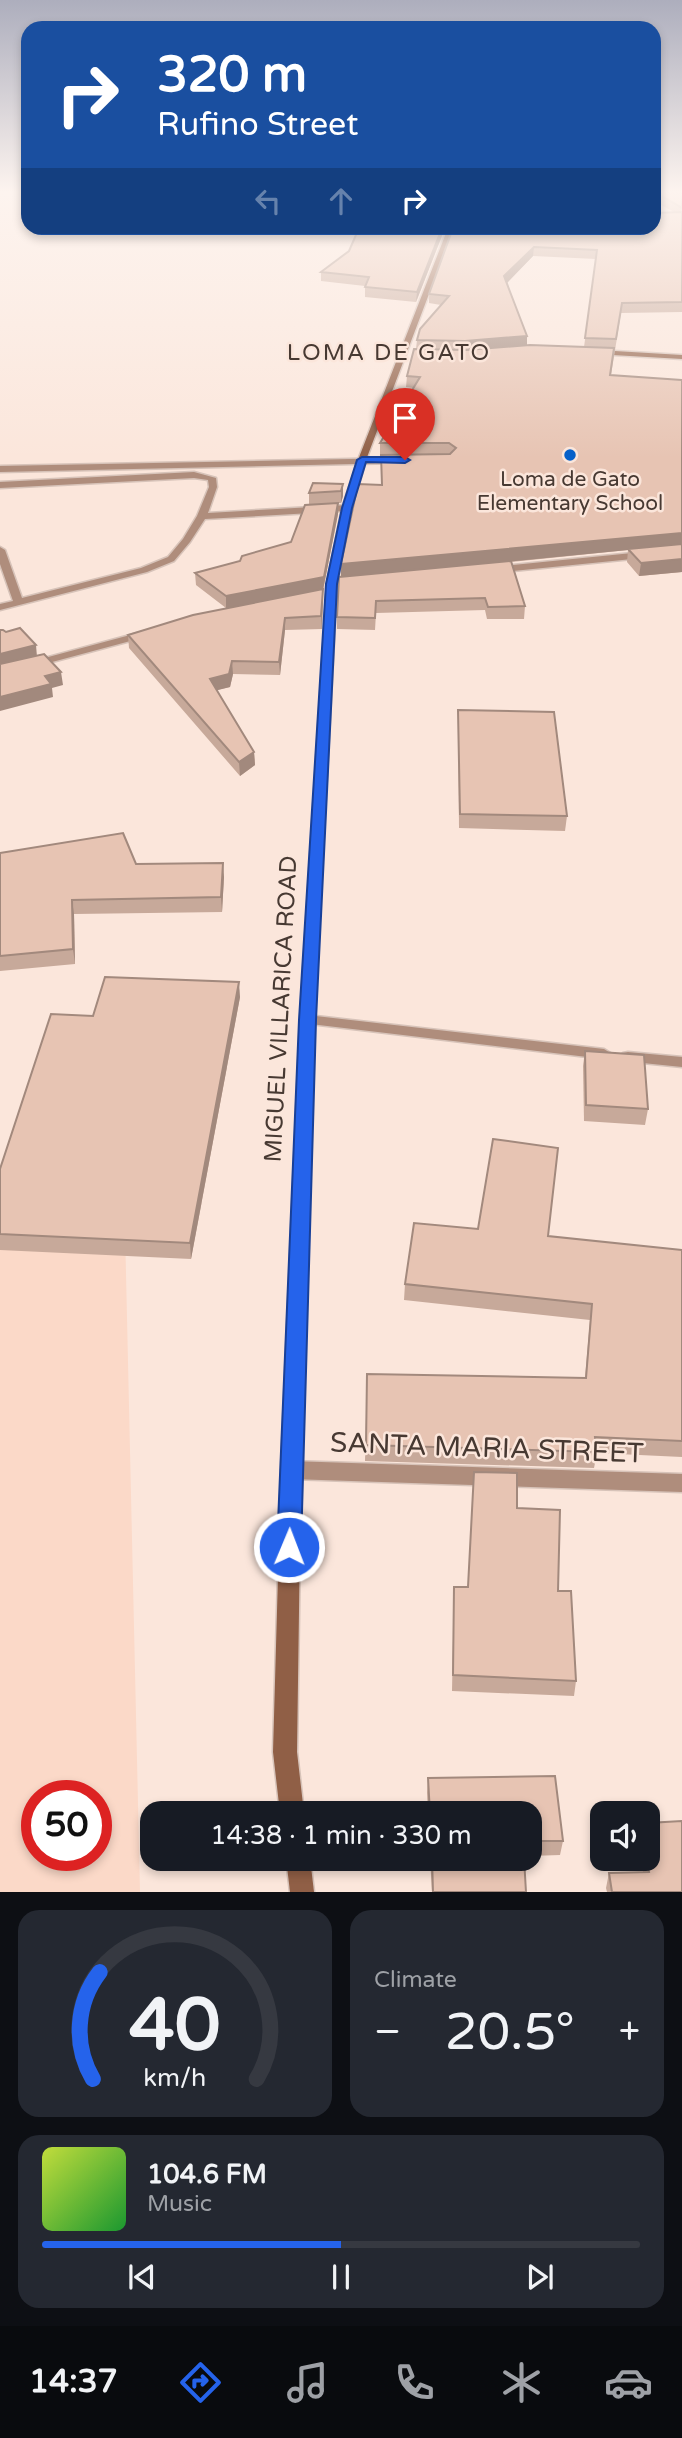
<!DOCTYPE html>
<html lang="en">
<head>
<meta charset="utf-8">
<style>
  :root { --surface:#171b24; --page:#242831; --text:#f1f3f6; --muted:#9ea1a6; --line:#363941; --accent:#2563eb }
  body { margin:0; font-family:"Varela Round",sans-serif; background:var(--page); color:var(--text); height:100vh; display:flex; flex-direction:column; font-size:26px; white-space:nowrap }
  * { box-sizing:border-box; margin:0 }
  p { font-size:23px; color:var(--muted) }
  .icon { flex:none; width:38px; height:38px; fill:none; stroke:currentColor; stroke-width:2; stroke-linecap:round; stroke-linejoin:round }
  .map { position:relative; height:1892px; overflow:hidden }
  .side { display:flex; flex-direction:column; gap:18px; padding:18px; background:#0d0f14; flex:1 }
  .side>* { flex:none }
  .banner { position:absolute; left:21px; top:21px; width:640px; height:214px; border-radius:21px; box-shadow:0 4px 10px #0003; background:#1a4fa0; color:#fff; overflow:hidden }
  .controls { position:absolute; left:590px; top:1801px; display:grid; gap:14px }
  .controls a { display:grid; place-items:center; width:70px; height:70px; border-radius:14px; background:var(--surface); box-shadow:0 4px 10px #0003; font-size:35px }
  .speed { position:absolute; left:21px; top:1780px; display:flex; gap:14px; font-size:35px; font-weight:700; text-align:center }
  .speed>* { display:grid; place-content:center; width:91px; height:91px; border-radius:50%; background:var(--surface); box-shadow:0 4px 10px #0003; line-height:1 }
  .speed .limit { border:10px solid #d22; background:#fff; color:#111 }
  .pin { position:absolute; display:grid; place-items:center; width:60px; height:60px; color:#fff; margin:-72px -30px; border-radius:50% 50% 50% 0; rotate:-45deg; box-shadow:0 0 7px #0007 }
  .pin .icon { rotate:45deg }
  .me { position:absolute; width:77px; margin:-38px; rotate:1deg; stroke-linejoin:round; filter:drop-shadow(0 0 5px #0008) }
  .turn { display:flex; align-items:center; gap:24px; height:147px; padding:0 21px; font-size:32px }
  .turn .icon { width:91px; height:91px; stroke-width:2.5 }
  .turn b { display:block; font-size:49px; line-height:60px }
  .lanes { display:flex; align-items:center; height:66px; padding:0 21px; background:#0003; justify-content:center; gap:35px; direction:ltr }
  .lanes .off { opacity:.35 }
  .big { font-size:52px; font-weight:600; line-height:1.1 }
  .side .widget { flex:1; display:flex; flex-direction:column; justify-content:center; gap:10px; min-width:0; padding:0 24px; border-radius:21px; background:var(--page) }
  .side .dial { align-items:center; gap:0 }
  .dial svg { height:182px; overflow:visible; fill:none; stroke:var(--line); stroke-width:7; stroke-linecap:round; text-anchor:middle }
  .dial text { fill:var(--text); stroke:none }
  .song { display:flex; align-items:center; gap:21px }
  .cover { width:84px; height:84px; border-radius:10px; background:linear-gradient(135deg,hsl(70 70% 55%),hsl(130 70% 35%)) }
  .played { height:7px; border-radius:4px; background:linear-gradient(90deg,var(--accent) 50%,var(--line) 50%) }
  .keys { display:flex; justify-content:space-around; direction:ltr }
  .heat { display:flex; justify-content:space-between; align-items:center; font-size:38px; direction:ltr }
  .side .tiles { flex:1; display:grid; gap:18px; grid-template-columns:1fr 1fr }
  .widget:last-child { grid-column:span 2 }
  .trip { position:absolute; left:140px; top:1801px; width:402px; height:70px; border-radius:21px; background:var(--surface); box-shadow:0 4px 10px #0003; font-weight:600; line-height:70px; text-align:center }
  .dock { display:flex; height:112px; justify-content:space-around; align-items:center; background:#090b0e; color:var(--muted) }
  .dock .icon { width:49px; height:49px }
  .dock .active { color:var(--accent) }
  .dock b { font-size:32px; color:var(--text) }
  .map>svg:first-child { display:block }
</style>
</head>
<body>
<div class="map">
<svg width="682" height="1892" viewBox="0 0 682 1892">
  <rect width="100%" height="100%" fill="#fbe6db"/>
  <path fill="#fbd9c8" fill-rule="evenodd" d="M 124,1185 L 140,1892 L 0,1892 L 0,1192 ZM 37,1796 L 96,1796 L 96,1855 L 37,1855 Z"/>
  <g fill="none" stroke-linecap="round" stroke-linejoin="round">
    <defs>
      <g id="minor">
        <path d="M 400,458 L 401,460 L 397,463 L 0,472 L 0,466 Z"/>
        <path d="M 194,472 L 216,478 L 217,487 L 208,513 L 347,505 L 352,508 L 347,511 L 205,519 L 190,542 L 174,561 L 147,572 L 0,610 L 0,604 L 13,601 L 0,564 L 0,547 L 5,550 L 22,598 L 141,568 L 168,557 L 183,539 L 197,516 L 209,487 L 208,480 L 194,478 L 0,488 L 0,482 Z"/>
        <path d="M 682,548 L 682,554 L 494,573 L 489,570 L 494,567 Z"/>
        <path d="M 145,631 L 149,632 L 149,636 L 0,676 L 0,670 Z"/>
        <path d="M 307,1015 L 604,1049 L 612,1054 L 604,1059 L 302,1023 L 300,1020 Z"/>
        <path d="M 628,1052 L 682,1057 L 682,1067 L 623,1061 L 620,1057 L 623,1053 Z"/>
        <path d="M 291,1461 L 682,1474 L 682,1492 L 291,1479 L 284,1476 L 281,1470 L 284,1464 Z"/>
      </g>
      <g id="secondary">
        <path d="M 448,228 L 454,228 L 366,460 L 352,508 L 337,584 L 314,1020 L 301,1470 L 297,1752 L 304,1813 L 280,1813 L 273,1752 L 281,1470 L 300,1020 L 327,584 L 342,508 L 358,460 Z"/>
        <path d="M 598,350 L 682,355 L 682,359 L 595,354 Z"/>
        <path d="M 286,1858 L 310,1858 L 314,1892 L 290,1892 Z"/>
      </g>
    </defs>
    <use href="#minor" stroke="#d7c3b9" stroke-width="3"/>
    <use href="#secondary" stroke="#d7c3b9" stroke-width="3"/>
    <use href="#minor" fill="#af8d7c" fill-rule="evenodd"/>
    <use href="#secondary" fill="#905f46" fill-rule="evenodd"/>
  </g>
  <g fill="#c7a99a" fill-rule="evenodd">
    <path d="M 661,193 L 682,193 L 682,312 L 621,313 L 611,375 L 682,380 L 682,572 L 639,576 L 627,562 L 628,550 L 511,562 L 525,606 L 524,619 L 487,619 L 485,610 L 376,613 L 375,630 L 337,629 L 337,617 L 341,577 L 381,485 L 381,455 L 421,454 L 380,454 L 380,443 L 414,388 L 406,387 L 407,376 L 416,349 L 417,340 L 441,305 L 429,303 L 429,294 L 453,228 L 674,212 L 661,205 ZM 533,256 L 596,259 L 584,347 L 527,345 L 527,336 L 507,283 Z"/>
    <path d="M 359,228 L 445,228 L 416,302 L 365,297 L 365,286 L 321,281 L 321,272 L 349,251 Z"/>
    <path d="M 343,484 L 343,496 L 341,503 L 338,503 L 338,514 L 323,590 L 322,629 L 285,630 L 280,675 L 233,674 L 230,687 L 217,690 L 254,752 L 255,765 L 240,776 L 129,648 L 128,635 L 226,608 L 196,585 L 195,573 L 240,561 L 291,542 L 309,504 L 309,493 Z"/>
    <path d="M 458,710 L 567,816 L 565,831 L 459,828 Z"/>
    <path d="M 0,853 L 136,864 L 224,877 L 222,912 L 74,914 L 75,964 L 0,971 Z"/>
    <path d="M 240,997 L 191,1259 L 0,1250 L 0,1169 L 93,1016 Z"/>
    <path d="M 585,1051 L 648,1109 L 645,1125 L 584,1121 L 583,1066 Z"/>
    <path d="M 548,1236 L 682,1250 L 682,1457 L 597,1453 L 594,1468 L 365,1461 L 367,1374 L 585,1378 L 590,1320 L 404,1300 L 405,1284 Z"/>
    <path d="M 517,1508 L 558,1591 L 576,1681 L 574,1696 L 452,1691 L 454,1587 L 467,1587 Z"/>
    <path d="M 555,1776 L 563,1841 L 560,1855 L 530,1856 L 530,1813 L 428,1813 L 427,1793 L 428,1778 Z"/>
    <path d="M 430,1858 L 524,1858 L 526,1892 L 432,1892 Z"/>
    <path d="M 640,1858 L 648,1858 L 682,1892 L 607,1892 L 606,1888 L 609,1873 L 643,1872 Z"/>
  </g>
  <g fill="#a2897d">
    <path d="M 442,228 L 445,228 L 416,302 L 417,292 Z"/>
    <path d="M 534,247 L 533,256 L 504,286 L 504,276 Z"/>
    <path d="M 527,336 L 527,347 L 465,351 L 465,341 Z"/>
    <path d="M 343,484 L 343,496 L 341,503 L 341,491 Z"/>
    <path d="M 338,503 L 338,514 L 323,590 L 322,629 L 321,616 L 226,608 L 226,596 Z"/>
    <path d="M 682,533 L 682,545 L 628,549 L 628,550 L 341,578 L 341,564 Z"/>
    <path d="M 682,559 L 682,572 L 639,576 L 641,563 Z"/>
    <path d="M 285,618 L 285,630 L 280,675 L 279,662 Z"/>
    <path d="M 36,645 L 37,657 L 0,667 L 0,654 Z"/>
    <path d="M 232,661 L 233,674 L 230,687 L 210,692 L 210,679 Z"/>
    <path d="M 61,672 L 63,685 L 52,688 L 53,697 L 0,711 L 0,697 L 45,676 Z"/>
    <path d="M 254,752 L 255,765 L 240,776 L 239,762 Z"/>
    <path d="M 223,863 L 224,877 L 222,912 L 221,897 Z"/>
    <path d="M 72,900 L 74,914 L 75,964 L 73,949 Z"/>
    <path d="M 239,982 L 240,997 L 191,1259 L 190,1243 Z"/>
  </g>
  <g fill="#e7c4b3" stroke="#a2897d" stroke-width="2">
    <path d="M 662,193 L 682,193 L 682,208 L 662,196 Z"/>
    <path d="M 682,212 L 682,302 L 622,303 L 616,339 L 585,338 L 597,250 L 534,247 L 504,276 L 527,336 L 465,341 L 417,340 L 420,329 L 449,296 L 429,294 L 453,228 L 654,228 L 654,213 Z"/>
    <path d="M 359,228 L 442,228 L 417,292 L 365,287 L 369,277 L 321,272 L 349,251 Z"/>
    <path d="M 530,345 L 614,348 L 610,375 L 682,380 L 682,533 L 341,564 L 358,484 L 382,485 L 381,455 L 450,454 L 456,448 L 449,443 L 380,443 L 420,377 L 407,376 L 414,349 L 466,350 Z"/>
    <path d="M 313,483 L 343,484 L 341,491 L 309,493 Z"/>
    <path d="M 338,503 L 324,577 L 226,596 L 195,573 L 240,561 L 242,556 L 291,542 L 305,505 Z"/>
    <path d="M 682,544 L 682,559 L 641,563 L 628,549 Z"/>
    <path d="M 511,561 L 525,606 L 488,607 L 485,598 L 376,601 L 375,618 L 337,617 L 339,577 Z"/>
    <path d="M 323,589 L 321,616 L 285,618 L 279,662 L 232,661 L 229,674 L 210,679 L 254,752 L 239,762 L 128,635 L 193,615 Z"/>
    <path d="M 20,628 L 36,645 L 0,654 L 0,630 L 3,630 L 6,632 Z"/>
    <path d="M 44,654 L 61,672 L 45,676 L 51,684 L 0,697 L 0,664 Z"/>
    <path d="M 458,710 L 554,712 L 567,816 L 460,814 Z"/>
    <path d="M 123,833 L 136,864 L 223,863 L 221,897 L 72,900 L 73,949 L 0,956 L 0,853 Z"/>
    <path d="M 105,977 L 239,982 L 190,1243 L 0,1234 L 0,1169 L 51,1014 L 93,1016 Z"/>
    <path d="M 585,1051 L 644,1055 L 648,1109 L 586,1105 Z"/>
    <path d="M 493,1139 L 558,1148 L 548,1236 L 682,1250 L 682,1441 L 595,1437 L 597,1452 L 366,1445 L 367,1374 L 586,1378 L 592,1304 L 405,1284 L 414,1223 L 478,1229 Z"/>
    <path d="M 474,1472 L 517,1473 L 517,1508 L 560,1510 L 558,1591 L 571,1591 L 576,1681 L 453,1675 L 454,1587 L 468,1587 Z"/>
    <path d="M 555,1776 L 563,1841 L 530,1841 L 530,1813 L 430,1813 L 428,1778 Z"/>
    <path d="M 682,1821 L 682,1892 L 612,1892 L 609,1873 L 649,1872 L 646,1858 L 648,1858 L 648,1823 Z"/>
    <path d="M 432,1858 L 524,1858 L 526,1892 L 433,1892 Z"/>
  </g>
  <linearGradient id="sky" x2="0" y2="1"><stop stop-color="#adaebd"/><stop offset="0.42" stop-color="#fdf4ef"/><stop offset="1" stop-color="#fdf4ef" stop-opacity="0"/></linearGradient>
  <rect width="682" height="458" fill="url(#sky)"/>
  <path fill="#2563eb" stroke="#184099" stroke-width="2" d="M 362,457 L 405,457 L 410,460 L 405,463 L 366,462 L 352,508 L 337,584 L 316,1020 L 301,1547 L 297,1554 L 289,1557 L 281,1554 L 277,1547 L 299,1020 L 326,584 L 342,508 L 357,460 Z"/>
  <circle fill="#0660c9" stroke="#fbe6db" stroke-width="2.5" cx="570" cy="455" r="7"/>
  <g text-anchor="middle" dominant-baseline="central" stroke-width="5" stroke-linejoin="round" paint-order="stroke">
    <g font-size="21" fill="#473932" stroke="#fbe6db">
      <text x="570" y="479">Loma de Gato<tspan x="570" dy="24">Elementary School</tspan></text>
    </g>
    <g font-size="23" letter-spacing="2" fill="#473932" stroke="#fbe6db">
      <text x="389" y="353">LOMA DE GATO</text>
    </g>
    <g font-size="24" fill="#473932" stroke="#fbe6db">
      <text transform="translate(281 1009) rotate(-87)">MIGUEL VILLARICA ROAD</text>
    </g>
    <g font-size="28" fill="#473932" stroke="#fbe6db">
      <text transform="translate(487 1448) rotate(2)">SANTA MARIA STREET</text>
    </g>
  </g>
</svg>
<div class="controls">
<a><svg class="icon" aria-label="sound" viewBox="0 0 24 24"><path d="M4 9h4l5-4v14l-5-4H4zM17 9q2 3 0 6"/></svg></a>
</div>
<div class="speed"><div class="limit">50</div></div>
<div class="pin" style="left:405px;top:460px;background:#d93025"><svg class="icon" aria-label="arrive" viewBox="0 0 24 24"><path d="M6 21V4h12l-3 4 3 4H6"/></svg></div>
<svg class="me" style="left:289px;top:1547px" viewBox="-20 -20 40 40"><circle r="17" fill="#2563eb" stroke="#fff" stroke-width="3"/><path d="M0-11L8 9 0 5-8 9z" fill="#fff"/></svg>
<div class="trip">14:38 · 1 min · 330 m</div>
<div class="banner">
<div class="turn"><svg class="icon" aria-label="right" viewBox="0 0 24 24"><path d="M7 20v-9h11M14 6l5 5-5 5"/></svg><div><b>320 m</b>Rufino Street</div></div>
<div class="lanes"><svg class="icon off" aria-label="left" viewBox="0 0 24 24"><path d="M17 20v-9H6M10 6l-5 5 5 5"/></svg><svg class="icon off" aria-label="ahead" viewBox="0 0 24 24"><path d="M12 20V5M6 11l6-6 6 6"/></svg><svg class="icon" aria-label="right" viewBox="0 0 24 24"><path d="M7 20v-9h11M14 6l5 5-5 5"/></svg></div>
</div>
</div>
<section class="side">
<div class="tiles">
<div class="widget dial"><svg viewBox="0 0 100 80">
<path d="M14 69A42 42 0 1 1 86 69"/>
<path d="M14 69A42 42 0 0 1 17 22" stroke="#2563eb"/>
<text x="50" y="56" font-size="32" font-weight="700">40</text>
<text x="50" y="72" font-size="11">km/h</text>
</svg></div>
<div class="widget"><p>Climate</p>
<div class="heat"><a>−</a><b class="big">20.5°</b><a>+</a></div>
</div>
<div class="widget">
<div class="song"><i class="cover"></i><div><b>104.6 FM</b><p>Music</p></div></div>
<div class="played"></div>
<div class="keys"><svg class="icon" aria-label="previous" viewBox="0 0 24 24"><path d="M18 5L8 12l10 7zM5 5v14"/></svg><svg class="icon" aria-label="pause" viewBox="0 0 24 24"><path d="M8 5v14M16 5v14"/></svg><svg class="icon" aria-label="next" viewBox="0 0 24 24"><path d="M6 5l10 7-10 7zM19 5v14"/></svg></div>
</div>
</div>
</section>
<nav class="dock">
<b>14:37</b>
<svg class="icon active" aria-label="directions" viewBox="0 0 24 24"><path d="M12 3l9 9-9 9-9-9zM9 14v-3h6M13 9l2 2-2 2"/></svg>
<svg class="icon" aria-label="music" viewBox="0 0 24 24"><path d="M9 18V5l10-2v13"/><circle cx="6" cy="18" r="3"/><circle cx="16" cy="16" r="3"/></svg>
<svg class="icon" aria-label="phone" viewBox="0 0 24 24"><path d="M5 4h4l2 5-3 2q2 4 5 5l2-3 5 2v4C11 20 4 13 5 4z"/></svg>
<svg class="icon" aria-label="climate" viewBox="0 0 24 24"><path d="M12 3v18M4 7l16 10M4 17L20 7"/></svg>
<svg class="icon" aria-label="car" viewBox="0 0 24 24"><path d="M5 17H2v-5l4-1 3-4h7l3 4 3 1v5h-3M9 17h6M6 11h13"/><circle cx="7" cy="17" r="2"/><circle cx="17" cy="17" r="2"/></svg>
</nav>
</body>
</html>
